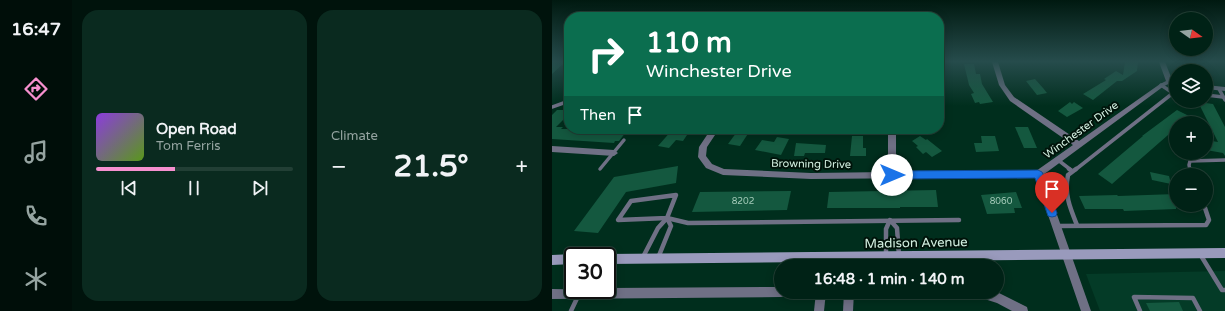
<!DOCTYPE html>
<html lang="en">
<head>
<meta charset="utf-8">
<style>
  :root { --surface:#002216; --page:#0a2a1f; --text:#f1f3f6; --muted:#95a4a1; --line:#223f35; --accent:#f690cf }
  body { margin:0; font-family:"Varela Round",sans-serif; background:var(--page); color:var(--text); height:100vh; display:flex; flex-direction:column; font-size:15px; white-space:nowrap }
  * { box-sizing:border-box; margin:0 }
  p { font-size:13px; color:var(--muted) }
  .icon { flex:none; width:22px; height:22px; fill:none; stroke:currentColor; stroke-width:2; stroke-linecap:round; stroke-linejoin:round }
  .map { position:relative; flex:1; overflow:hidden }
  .sheet { display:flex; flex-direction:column; gap:10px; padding:10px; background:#00130c; width:480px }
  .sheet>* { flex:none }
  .banner { position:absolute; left:12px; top:12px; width:380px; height:122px; border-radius:16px; box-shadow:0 2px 10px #0003,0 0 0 1px var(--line); background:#0b6e4f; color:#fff; overflow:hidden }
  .needle { width:26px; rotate:104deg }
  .tools { position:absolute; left:617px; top:12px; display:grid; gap:8px }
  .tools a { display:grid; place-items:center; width:44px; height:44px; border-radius:50%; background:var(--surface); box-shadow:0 2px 10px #0003,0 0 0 1px var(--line); font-size:20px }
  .speed { position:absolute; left:12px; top:247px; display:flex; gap:8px; font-size:20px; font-weight:700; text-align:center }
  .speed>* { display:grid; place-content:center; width:52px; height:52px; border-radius:50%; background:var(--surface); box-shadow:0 2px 10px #0003,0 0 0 1px var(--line); line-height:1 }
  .speed .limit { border:2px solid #111; border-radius:6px; background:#fff; color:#111 }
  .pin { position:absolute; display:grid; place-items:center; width:34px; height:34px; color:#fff; margin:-41px -17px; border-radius:50% 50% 50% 0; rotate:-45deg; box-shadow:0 0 4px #0007 }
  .pin .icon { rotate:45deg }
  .me { position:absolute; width:44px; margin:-22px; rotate:90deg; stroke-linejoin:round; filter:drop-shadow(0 0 3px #0008) }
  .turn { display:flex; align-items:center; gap:14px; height:84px; padding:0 16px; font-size:18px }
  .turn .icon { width:52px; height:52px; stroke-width:2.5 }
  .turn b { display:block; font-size:28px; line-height:34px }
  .then { display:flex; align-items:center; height:38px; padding:0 16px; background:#0003; gap:8px; font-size:15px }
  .big { font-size:30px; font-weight:700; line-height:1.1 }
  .sheet .card { flex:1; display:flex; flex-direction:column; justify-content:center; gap:6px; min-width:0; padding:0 14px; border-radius:16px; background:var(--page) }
  .song { display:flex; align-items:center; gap:12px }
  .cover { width:48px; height:48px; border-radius:6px; background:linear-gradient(135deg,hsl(270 70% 55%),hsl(90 70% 35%)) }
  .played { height:4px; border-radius:2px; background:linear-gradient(90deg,var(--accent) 40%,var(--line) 40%) }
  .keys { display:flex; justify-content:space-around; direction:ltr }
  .heat { display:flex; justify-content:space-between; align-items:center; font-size:22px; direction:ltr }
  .sheet .tiles { flex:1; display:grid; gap:10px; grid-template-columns:repeat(2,1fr) }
  .trip { position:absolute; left:222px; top:259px; width:230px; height:40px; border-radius:20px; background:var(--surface); box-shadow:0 2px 10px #0003,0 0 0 1px var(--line); font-weight:700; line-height:40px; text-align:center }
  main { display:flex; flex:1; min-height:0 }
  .dock { display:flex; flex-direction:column; width:72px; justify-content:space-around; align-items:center; background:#000e09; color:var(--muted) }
  .dock .icon { width:28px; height:28px }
  .dock .active { color:var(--accent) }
  .dock b { font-size:18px; color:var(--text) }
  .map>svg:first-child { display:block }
</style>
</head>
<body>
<main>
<nav class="dock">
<b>16:47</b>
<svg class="icon active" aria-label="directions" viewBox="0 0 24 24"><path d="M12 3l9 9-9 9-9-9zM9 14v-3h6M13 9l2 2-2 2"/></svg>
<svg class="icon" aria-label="music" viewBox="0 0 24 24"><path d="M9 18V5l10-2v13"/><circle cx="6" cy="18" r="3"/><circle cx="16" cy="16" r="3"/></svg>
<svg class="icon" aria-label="phone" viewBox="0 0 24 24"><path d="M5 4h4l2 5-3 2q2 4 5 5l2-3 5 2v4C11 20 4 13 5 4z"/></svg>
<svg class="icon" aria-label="climate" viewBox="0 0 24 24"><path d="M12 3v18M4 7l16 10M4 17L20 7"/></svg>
</nav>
<section class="sheet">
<div class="tiles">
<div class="card">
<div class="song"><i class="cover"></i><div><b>Open Road</b><p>Tom Ferris</p></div></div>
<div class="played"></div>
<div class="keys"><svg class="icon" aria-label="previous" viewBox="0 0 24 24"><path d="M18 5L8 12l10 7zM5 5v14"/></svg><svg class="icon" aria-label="pause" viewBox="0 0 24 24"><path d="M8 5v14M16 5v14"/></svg><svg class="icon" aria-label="next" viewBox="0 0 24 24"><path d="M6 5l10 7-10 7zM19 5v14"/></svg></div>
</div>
<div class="card"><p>Climate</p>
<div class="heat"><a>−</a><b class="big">21.5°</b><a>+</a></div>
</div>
</div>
</section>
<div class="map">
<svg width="673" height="311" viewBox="0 0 673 311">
  <rect width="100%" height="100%" fill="#002e1d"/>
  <path fill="#043b27" d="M 673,271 L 673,311 L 548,311 L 534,274 Z"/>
  <g fill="#14583f">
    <path d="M 0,62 L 13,62 L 0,74 Z"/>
    <path d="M 573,62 L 586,62 L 585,71 L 570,81 L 565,81 L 541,100 L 531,94 L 554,80 L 552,79 L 564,71 L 571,75 Z"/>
    <path d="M 635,63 L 646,64 L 649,71 L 639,71 Z"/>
    <path d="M 412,64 L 422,64 L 424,74 L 428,74 L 430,84 L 441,102 L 428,104 L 427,102 L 423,103 L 419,94 L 422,93 L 417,85 Z"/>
    <path d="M 483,79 L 491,88 L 495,93 L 485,95 L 474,81 Z"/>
    <path d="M 518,102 L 520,104 L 522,102 L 531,108 L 515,117 L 506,111 Z"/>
    <path d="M 646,102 L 661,104 L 673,127 L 673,156 L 671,153 L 654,150 L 654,140 L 666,142 Z"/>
    <path d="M 5,110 L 17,110 L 17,114 L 4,127 L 11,127 L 9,129 L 39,129 L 74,132 L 67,141 L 63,141 L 62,143 L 0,139 L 0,115 Z"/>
    <path d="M 625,110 L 639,117 L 632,123 L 624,123 L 624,128 L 560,184 L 546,174 L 591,136 L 590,136 Z"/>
    <path d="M 463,127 L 476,127 L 485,148 L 472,148 Z"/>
    <path d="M 187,129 L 199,129 L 188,146 L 176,144 Z"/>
    <path d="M 120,130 L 137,132 L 131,141 L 124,140 L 117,148 L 106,146 Z"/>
    <path d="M 300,136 L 311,136 L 311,148 L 314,148 L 314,156 L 298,156 Z"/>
    <path d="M 368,136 L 374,140 L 375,139 L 390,151 L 380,157 L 374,152 L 371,154 L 364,147 L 366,146 L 360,141 Z"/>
    <path d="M 429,136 L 443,136 L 447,151 L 424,152 L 422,143 L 430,143 Z"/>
    <path d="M 225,137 L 237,139 L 229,155 L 203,150 L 210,140 L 222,142 Z"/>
    <path d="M 244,143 L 274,145 L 273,153 L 253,153 L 252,156 L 242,156 Z"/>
    <path d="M 126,166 L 124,183 L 74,192 L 46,233 L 22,231 L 62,177 Z"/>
    <path d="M 598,172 L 617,176 L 619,184 L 600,180 Z"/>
    <path d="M 384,190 L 386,207 L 348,207 L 348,208 L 275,208 L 277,192 Z"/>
    <path d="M 239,191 L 235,210 L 140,212 L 148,192 Z"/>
    <path d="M 464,192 L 470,208 L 462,208 L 463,213 L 435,214 L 429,195 Z"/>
    <path d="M 624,194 L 624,209 L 572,211 L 571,209 L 533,209 L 527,196 L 565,195 L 566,196 Z"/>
    <path d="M 627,302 L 631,311 L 598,311 L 594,303 Z"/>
  </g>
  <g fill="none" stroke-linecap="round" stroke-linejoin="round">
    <g stroke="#6f7085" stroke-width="3.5">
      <path d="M 609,85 L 621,93 L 624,93"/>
      <path d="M 667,89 L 673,100"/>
      <path d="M 654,95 L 671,97"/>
      <path d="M 0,107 L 17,101"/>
      <path d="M 506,160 L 519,170"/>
      <path d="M 48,169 L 72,140"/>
      <path d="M 523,170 L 621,93"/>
      <path d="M 638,170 L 637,165 L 638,161 L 673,160"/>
    </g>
    <g stroke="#6f7085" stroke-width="4.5">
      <path d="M 517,169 L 520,171"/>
      <path d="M 524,169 L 516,175 C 512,194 518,208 525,225"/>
      <path d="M 638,169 L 640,175"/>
      <path d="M 124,195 L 115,218 L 66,220 L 79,201 Z"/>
      <path d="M 115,218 L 136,223 L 407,220"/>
      <path d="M 505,226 L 654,225 L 657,220 L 652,205"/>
      <path d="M 648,254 L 670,290 L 673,290"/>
      <path d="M 334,255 L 334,229 L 338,220 L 345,228 L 347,256"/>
      <path d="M 91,257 L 106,228 L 115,218 L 119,226 L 106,258"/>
      <path d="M 19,311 L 27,294"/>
      <path d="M 588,311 L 582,297 L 641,298 L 648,311"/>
    </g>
    <g fill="#6f7085" fill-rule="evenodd">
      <path d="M 440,62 L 446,62 L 453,85 L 462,97 L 527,141 L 608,84 L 614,81 L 607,62 L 613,62 L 621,82 L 612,86 L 491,175 L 539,311 L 529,311 L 483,177 L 259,179 L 171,175 L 154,168 L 146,157 L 147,147 L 159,129 L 167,129 L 155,147 L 154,156 L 160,164 L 172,169 L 259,173 L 336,172 L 336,129 L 344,129 L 344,172 L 484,171 L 521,145 L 458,101 L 447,85 Z"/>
      <path d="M 654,85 L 673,87 L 673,91 L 654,89 Z"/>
      <path d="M 0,146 L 62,150 L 66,153 L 62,156 L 0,152 Z"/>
      <path d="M 229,287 L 229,292 L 234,292 L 233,296 L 229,297 L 0,299 L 0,289 L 55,290 L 55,288 Z"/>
      <path d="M 264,292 L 274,292 L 272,311 L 262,311 Z"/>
      <path d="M 292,292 L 302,292 L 301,311 L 291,311 Z"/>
      <path d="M 422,292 L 445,292 L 475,307 L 476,311 L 460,311 L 445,303 L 423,296 Z"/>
    </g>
    <g fill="#999abc" fill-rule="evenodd">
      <path d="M 673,248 L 673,258 L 55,264 L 55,256 L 51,256 L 55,254 Z"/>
      <path d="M 21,254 L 25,256 L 21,256 L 21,264 L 0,265 L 0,255 Z"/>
    </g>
  </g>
  <linearGradient id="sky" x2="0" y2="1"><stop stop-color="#001910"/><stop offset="0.58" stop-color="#264c4c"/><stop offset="1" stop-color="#264c4c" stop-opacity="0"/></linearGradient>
  <rect width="673" height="106" fill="url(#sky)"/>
  <path fill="#1a73e8" stroke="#114b97" d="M 486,170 L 490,172 L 491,174 L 505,213 L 504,216 L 500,217 L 496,216 L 495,213 L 483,178 L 340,179 L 336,178 L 335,175 L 336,173 L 340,171 Z"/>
  <g text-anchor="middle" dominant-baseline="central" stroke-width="4" stroke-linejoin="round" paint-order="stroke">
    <g font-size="9" fill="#a4cbb9">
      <text x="191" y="201">8202</text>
      <text x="449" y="201">8060</text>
    </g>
    <g font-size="11" fill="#d4f1e2" stroke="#00130a">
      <text transform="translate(529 130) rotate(-36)">Winchester Drive</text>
      <text transform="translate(259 164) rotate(1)">Browning Drive</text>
    </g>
    <g font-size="13" fill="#d4f1e2" stroke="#00130a">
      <text transform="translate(364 243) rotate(-1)">Madison Avenue</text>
    </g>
  </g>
</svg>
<div class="tools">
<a><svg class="needle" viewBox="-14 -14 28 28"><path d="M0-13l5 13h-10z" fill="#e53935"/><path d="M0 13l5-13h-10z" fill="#95a4a1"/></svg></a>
<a><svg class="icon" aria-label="layers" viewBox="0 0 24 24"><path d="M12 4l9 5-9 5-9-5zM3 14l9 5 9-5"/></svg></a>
<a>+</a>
<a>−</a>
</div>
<div class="speed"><div class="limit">30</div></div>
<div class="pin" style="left:500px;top:213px;background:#d93025"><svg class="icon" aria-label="arrive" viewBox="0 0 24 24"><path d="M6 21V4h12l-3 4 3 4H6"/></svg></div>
<svg class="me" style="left:340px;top:175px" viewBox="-20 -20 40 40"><circle r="19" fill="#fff"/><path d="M0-13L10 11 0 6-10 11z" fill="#1a73e8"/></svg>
<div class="trip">16:48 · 1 min · 140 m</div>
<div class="banner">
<div class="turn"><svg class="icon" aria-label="right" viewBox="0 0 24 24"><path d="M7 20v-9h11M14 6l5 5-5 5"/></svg><div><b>110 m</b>Winchester Drive</div></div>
<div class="then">Then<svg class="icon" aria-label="arrive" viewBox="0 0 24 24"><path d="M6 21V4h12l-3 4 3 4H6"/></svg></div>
</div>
</div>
</main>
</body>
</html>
